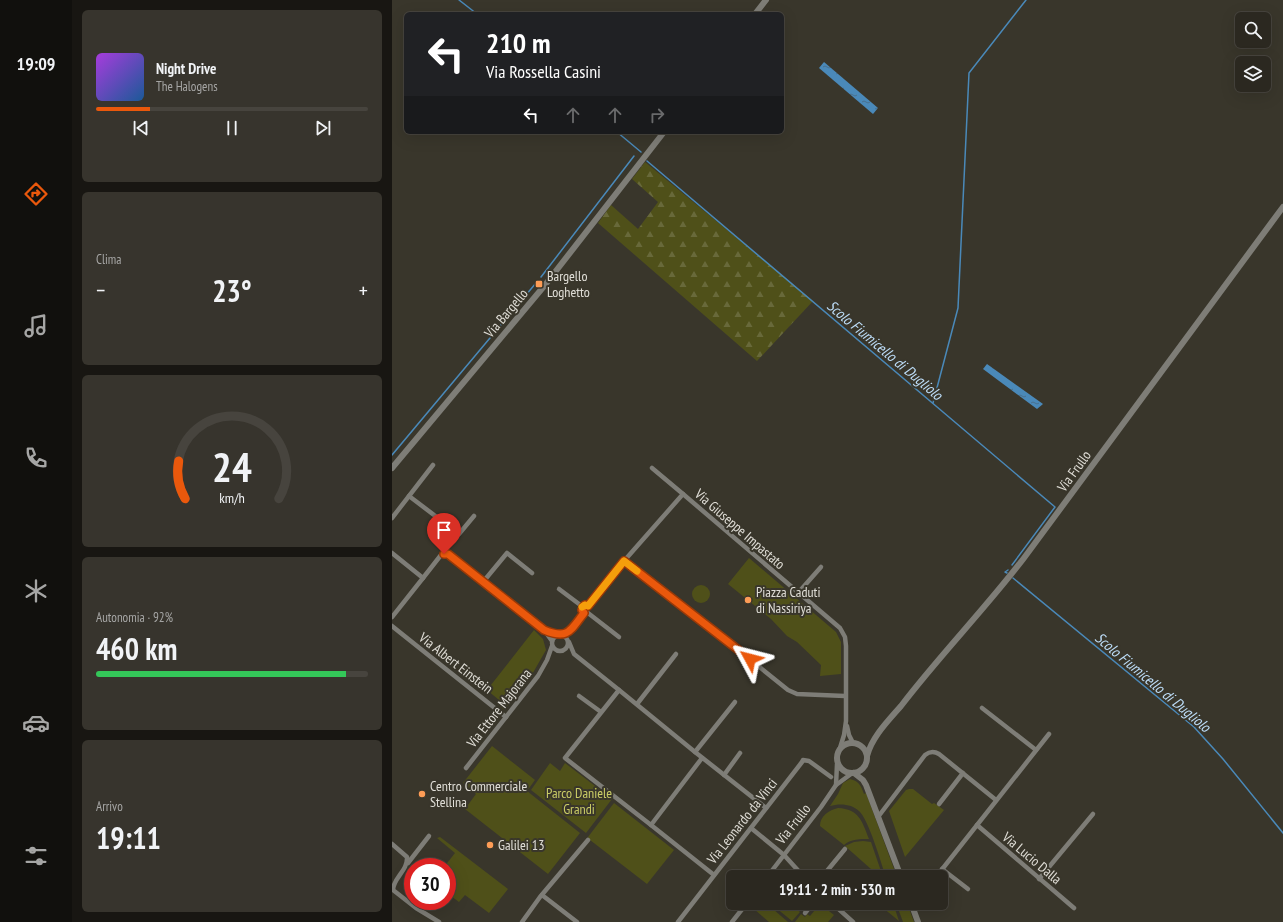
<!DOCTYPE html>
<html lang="it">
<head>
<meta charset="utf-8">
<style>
  :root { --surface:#2b2820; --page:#37342d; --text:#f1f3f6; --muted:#a6a6a5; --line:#47443e; --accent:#ea580c }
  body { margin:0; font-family:"PT Sans Narrow",sans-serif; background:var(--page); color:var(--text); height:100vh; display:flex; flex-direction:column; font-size:15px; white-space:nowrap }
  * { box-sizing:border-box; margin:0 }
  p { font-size:13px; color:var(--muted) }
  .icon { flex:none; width:22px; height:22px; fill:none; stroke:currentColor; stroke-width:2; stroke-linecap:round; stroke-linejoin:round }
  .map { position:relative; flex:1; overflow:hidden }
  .panel { display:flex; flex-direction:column; gap:10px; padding:10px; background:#181612; width:320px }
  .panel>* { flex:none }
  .banner { position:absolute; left:12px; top:12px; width:380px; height:122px; border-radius:6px; box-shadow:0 4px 16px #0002,0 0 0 1px var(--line); background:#202124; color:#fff; overflow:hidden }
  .buttons { position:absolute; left:843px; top:12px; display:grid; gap:8px }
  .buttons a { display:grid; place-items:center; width:36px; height:36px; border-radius:6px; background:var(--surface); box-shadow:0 4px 16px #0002,0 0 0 1px var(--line); font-size:20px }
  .speed { position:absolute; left:12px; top:858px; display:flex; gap:8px; font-size:20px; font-weight:700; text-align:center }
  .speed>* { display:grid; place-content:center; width:52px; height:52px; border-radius:50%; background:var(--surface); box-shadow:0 4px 16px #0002,0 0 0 1px var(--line); line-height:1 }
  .speed .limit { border:6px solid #d22; background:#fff; color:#111 }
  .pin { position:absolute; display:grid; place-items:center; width:34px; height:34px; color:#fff; margin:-41px -17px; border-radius:50% 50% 50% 0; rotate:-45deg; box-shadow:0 0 4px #0007 }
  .pin .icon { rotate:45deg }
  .me { position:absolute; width:44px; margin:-22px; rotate:308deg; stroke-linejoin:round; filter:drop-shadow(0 0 3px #0008) }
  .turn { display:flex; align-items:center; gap:14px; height:84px; padding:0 16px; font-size:18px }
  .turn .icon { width:52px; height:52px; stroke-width:2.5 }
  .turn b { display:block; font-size:28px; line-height:34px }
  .lanes { display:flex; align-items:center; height:38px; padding:0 16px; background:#0003; justify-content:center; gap:20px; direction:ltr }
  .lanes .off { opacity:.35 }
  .big { font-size:30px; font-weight:700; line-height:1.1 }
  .panel .widget { flex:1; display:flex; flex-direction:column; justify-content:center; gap:6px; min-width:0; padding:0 14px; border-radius:6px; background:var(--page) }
  .panel .dial { align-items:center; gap:0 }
  .dial svg { height:104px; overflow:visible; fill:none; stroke:var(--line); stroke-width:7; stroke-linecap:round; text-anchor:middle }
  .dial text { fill:var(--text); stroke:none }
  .song { display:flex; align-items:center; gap:12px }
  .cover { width:48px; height:48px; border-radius:6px; background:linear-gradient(135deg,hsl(280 70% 55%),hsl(210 70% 35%)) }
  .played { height:4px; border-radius:2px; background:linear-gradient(90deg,var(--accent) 20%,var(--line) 20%) }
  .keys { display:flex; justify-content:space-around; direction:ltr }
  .heat { display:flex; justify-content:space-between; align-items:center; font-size:22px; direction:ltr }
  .charge { height:6px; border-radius:3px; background:linear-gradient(90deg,#34c759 92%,var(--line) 0) }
  .trip { position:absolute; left:334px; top:870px; width:222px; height:40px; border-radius:6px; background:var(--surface); box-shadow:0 4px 16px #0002,0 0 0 1px var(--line); font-weight:700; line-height:40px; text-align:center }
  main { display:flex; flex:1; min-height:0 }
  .menu { display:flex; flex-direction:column; width:72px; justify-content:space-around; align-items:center; background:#11100d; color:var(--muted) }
  .menu .icon { width:28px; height:28px }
  .menu .current { color:var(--accent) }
  .menu b { font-size:18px; color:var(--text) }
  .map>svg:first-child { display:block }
</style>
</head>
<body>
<main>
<nav class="menu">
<b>19:09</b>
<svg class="icon current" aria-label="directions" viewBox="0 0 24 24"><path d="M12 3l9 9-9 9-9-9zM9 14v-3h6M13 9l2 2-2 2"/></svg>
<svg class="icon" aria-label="music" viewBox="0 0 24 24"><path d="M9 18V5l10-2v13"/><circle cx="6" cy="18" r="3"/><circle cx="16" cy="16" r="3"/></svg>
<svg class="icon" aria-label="phone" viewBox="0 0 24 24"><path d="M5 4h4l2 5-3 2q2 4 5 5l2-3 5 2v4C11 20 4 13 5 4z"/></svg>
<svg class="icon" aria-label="climate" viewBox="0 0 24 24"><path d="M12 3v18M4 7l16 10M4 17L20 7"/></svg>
<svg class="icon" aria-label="car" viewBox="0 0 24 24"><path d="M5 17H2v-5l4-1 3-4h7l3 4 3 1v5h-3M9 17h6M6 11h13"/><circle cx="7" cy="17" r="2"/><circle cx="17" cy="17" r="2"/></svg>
<svg class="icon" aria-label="filters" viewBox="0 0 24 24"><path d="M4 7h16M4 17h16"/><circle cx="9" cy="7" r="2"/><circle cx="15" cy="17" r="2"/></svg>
</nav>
<section class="panel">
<div class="widget">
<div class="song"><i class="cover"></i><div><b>Night Drive</b><p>The Halogens</p></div></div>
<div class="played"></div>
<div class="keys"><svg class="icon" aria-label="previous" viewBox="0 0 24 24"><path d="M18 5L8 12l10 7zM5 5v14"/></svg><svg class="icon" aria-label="pause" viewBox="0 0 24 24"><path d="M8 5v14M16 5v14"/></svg><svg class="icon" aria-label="next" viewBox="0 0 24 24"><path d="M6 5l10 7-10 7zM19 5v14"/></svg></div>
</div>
<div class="widget"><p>Clima</p>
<div class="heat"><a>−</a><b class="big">23°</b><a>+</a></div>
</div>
<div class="widget dial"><svg viewBox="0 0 100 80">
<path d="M14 69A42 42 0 1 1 86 69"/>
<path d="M14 69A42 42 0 0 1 9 40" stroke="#ea580c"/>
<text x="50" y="56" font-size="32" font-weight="700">24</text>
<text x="50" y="72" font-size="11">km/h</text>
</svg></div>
<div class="widget"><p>Autonomia · 92%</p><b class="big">460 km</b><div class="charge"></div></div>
<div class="widget"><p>Arrivo</p><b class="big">19:11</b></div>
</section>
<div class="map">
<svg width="891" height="922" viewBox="0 0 891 922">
  <defs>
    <pattern id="forest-firs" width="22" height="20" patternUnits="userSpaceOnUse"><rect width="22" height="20" fill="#4f5019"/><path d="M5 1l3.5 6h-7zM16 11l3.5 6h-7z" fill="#68693a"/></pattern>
    <pattern id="water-ripples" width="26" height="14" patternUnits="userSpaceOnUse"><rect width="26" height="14" fill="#4a89b9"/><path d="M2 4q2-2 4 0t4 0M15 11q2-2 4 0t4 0" fill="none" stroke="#48708f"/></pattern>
  </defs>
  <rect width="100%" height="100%" fill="#39362b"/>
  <g fill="#4f5019">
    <path d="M 357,558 L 444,632 L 449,642 L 449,674 L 428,676 L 429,665 L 405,642 L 395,636 L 379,619 L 336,584 Z"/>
    <circle cx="309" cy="594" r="9"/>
    <path d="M 142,630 L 151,639 L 154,650 L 138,678 L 112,710 L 104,703 L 107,700 L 95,690 Z"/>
    <path d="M 100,746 L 143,780 L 135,791 L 188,833 L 156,874 L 73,809 L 84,794 L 71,783 Z"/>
    <path d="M 158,763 L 168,771 L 173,763 L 220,799 L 194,833 L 139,790 Z"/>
    <path d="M 458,779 C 467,781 469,786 472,794 L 474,793 L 505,877 L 494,877 C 489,863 477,820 467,811 C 460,804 448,803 438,806 L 446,794 L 451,783 Z"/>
    <path d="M 517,789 L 521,789 L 540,804 L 542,803 L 552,810 L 513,857 L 497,811 L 514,790 Z"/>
    <path d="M 222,803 L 282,850 L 255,884 L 198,840 L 196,837 Z"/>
    <path d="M 446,808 C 467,809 470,821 477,839 C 469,839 458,839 452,845 L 428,826 C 428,816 437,810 446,808 Z"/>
    <path d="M 48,837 L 52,840 L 116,889 L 97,913 L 73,895 L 67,902 L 55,893 L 55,867 L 52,867 L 63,853 L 45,838 Z"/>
    <path d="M 471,841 L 479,842 L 491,877 L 488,877 L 453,846 L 462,842 Z"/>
    <path d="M 366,903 L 374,903 L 396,922 L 377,922 L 362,909 Z"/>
    <path d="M 378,903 L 397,903 L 408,912 L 400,921 Z"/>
    <path d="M 485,903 L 501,903 L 507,921 Z"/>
    <path d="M 504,903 L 515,903 L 522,922 L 511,922 Z"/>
    <path d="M 428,904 L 442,915 L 436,922 L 403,922 L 409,914 L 413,917 L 415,914 L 418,916 Z"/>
  </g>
  <path fill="url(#forest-firs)" d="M 253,162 L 421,301 L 365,361 L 206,223 L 219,205 L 246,229 L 266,202 L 240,179 Z"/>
  <g fill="url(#water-ripples)">
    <path d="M 432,62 L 486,108 L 481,114 L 427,68 Z"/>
    <path d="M 595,364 L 651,404 L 645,409 L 591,369 Z"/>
  </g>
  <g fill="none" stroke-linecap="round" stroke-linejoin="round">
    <g stroke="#4a89b9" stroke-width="1.5">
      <path d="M 67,0 L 85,14"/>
      <path d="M 225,132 L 249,152"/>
      <path d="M 255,161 L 663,507 L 620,565"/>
      <path d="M 149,277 L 242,156"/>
      <path d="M 108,326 L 144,283"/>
      <path d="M 541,403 L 566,308 L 577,73 L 634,0"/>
      <path d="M 0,455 L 103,332"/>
      <path d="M 615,573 L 613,572 L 616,570"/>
      <path d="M 621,578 L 802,727 L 831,759 L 891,833"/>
    </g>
    <g stroke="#7e7d77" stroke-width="4.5">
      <path d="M 291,494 L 448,628 L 453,637 L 454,646 L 454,721 L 452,735 L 448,748"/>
      <path d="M 17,496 L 67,534 L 82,516"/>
      <path d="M 0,518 L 41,465"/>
      <path d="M 0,553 L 31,578 L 0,617"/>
      <path d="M 232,561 L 330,637 L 396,690 L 405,694 L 453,696"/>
      <path d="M 31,578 L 49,555 L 52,554 L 57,554 L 152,630 L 160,641"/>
      <path d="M 91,582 L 115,553 L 140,573"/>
      <path d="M 167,589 L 191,607"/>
      <path d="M 406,593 L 429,567"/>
      <path d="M 196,606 L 232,561 L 291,494 L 260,468"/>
      <path d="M 196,613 L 227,637"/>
      <path d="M 0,626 L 114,717"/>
      <circle cx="168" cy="643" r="8"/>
      <path d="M 170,635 L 178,630 L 192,613"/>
      <path d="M 177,642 L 182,654 L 227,690"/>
      <path d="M 187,696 L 209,712"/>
      <path d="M 245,704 L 284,654"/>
      <path d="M 590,708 L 644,750"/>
      <path d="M 455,726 L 457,735 L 461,743"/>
      <path d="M 303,752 L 343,702"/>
      <path d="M 310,758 L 259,825 L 173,758 L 227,690 L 303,752 C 327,771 351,790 374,808"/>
      <path d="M 74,768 L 146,676 L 155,660 L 160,646"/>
      <path d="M 332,775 L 348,753"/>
      <path d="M 444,785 L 445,764"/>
      <path d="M 547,804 L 571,773"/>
      <path d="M 486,817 L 533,755 C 538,751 542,751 547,754 L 604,800"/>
      <path d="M 259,825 L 322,875"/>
      <path d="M 585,825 L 682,908"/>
      <path d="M 359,828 L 392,855 L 412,877"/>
      <path d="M 0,844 L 15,857 C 16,871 1,878 1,890 L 24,908 L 47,922"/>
      <path d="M 16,863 L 37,836"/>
      <path d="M 550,869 L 576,889"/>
      <path d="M 375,877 L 429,807 L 444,785 L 459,774"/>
      <path d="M 430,877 L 453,849"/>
      <path d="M 544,877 L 657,734"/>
      <path d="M 647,879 L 701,814"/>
      <path d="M 150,895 L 185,922"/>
      <path d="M 440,903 L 461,922"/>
      <path d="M 522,911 L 525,903"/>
      <path d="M 413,913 L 421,903"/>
      <path d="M 130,922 L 148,897 L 196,840"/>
      <path d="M 286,922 L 410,762 L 411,760 L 417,761 L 439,777"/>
      <path d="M 340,922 L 355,903"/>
    </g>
    <g stroke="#7e7d77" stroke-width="6">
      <path d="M 363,14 L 374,0"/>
      <path d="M 0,468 L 153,285 L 272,132"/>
      <circle cx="460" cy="758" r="15"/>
      <path d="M 475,756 C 480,737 496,721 509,706 C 548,655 593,609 632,558 L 891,207"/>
      <path d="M 462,773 L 471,780 L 474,785 L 509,877"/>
      <path d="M 519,903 L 526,922"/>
    </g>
  </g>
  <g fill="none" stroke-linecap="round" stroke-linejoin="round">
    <defs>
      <path id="route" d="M 52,554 L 56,554 L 152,630 C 176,640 178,631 192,613 L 190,610 L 191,607 L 193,605 L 196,606 L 232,561 L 358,659"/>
    </defs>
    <use href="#route" stroke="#983908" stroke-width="10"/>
    <use href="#route" stroke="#ea580c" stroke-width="7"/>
    <path stroke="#f59e0b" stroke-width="7" d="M 190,607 L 193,605 L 196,606 L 232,561 L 245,571"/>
  </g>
  <g fill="#fd9c56" stroke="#39362b" stroke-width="1.5">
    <rect x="143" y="280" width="8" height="8" rx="2"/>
    <circle cx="356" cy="600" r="4"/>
    <circle cx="30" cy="794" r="4"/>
    <circle cx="98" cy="845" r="4"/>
  </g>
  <g text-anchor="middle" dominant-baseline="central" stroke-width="4" stroke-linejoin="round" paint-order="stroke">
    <g font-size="14" fill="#e0ded7" stroke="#39362b" text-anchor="start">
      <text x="155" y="276">Bargello<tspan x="155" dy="16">Loghetto</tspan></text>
      <text x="364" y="592">Piazza Caduti<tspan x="364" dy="16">di Nassiriya</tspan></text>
      <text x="38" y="786">Centro Commerciale<tspan x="38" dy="16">Stellina</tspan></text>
      <text x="106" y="845">Galilei 13</text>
    </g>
    <g font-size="14" fill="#e0ded7" stroke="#39362b">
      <text transform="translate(114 313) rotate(-50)">Via Bargello</text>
      <text transform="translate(682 471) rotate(-54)">Via Frullo</text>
      <text transform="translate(348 529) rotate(41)">Via Giuseppe Impastato</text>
      <text transform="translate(64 663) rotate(38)">Via Albert Einstein</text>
      <text transform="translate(107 708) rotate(-52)">Via Ettore Majorana</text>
      <text transform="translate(350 821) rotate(-52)">Via Leonardo da Vinci</text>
      <text transform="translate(401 824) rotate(-52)">Via Frullo</text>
      <text transform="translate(640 858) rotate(40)">Via Lucio Dalla</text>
    </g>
    <g font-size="14" fill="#cbcd66" stroke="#39362b">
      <text x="187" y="793">Parco Daniele<tspan x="187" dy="16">Grandi</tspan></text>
    </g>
    <g font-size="15" font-style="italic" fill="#bdddf8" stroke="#39362b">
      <text transform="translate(493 350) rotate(40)">Scolo Fiumicello di Dugliolo</text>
      <text transform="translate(761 682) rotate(40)">Scolo Fiumicello di Dugliolo</text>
    </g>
  </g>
</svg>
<div class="buttons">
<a><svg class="icon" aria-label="search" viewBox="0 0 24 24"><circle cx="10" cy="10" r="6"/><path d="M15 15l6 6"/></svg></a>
<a><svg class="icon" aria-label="layers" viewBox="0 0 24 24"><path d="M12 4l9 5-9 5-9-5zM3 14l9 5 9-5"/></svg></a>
</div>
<div class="speed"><div class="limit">30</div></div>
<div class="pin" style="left:52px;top:554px;background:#d93025"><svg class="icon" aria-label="arrive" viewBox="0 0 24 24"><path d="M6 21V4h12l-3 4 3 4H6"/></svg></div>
<svg class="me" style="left:358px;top:659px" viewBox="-20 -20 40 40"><path d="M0-17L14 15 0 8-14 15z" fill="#ea580c" stroke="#fff" stroke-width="4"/></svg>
<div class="trip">19:11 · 2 min · 530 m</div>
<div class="banner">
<div class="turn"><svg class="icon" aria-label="left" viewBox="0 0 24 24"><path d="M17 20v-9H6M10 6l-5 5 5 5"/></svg><div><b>210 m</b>Via Rossella Casini</div></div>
<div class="lanes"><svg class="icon" aria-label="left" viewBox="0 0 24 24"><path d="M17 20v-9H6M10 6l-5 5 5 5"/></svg><svg class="icon off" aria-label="ahead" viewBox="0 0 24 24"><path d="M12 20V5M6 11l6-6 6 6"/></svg><svg class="icon off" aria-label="ahead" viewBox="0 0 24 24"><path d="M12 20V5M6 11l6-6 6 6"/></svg><svg class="icon off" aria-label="right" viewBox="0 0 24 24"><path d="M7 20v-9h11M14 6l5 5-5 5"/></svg></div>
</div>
</div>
</main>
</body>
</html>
